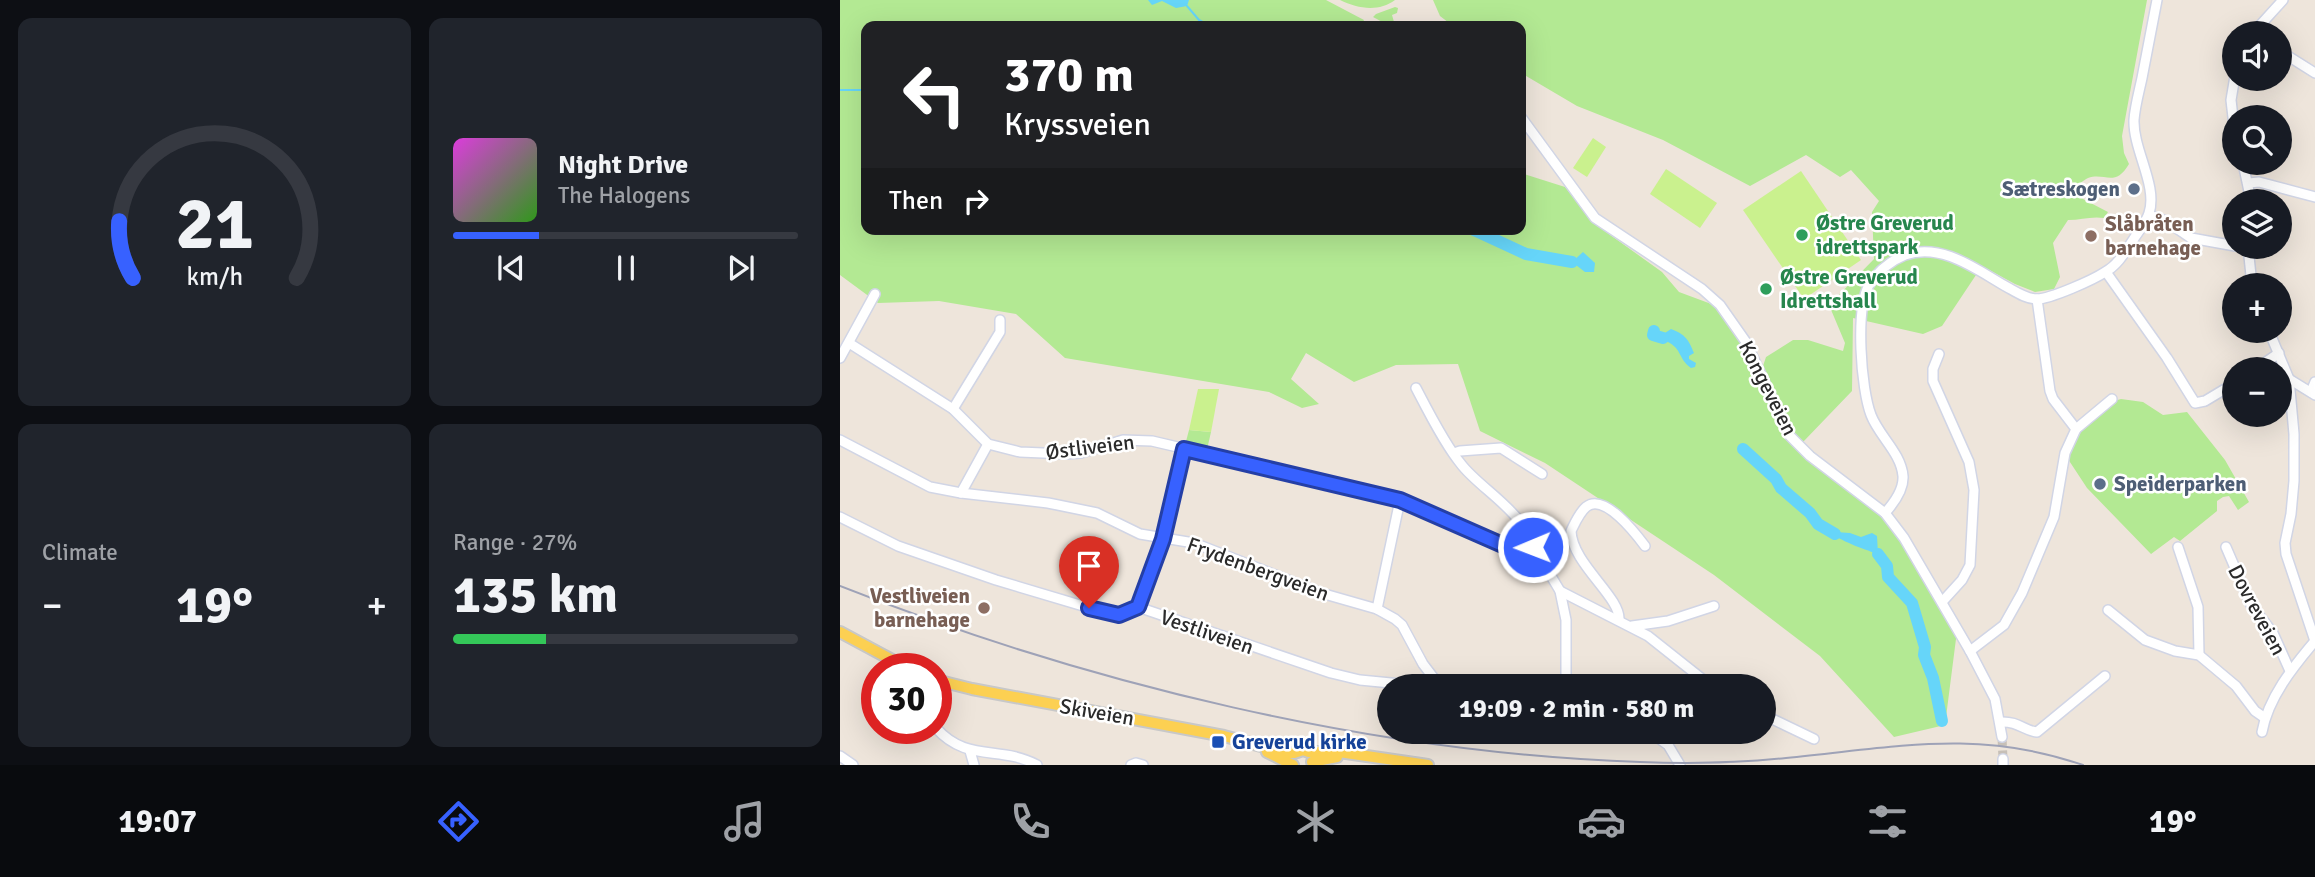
<!DOCTYPE html>
<html lang="en">
<head>
<meta charset="utf-8">
<style>
  :root { --surface:#171b24; --page:#20242c; --text:#f1f3f6; --muted:#9ea1a6; --line:#363941; --accent:#3761ff }
  body { margin:0; font-family:Signika,sans-serif; background:var(--page); color:var(--text); height:100vh; display:flex; flex-direction:column; font-size:26px; white-space:nowrap }
  * { box-sizing:border-box; margin:0 }
  p { font-size:23px; color:var(--muted) }
  .icon { flex:none; width:38px; height:38px; fill:none; stroke:currentColor; stroke-width:2; stroke-linecap:round; stroke-linejoin:round }
  .map { position:relative; flex:1; overflow:hidden }
  .sheet { display:flex; flex-direction:column; gap:18px; padding:18px; background:#0d0f14; width:840px }
  .sheet>* { flex:none }
  .top-card { position:absolute; left:21px; top:21px; width:665px; height:214px; border-radius:14px; box-shadow:0 7px 28px #0002; background:#202124; color:#fff; overflow:hidden }
  .fabs { position:absolute; left:1382px; top:21px; display:grid; gap:14px }
  .fabs a { display:grid; place-items:center; width:70px; height:70px; border-radius:50%; background:var(--surface); box-shadow:0 7px 28px #0002; font-size:35px }
  .speed { position:absolute; left:21px; top:653px; display:flex; gap:14px; font-size:35px; font-weight:700; text-align:center }
  .speed>* { display:grid; place-content:center; width:91px; height:91px; border-radius:50%; background:var(--surface); box-shadow:0 7px 28px #0002; line-height:1 }
  .speed .limit { border:10px solid #d22; background:#fff; color:#111 }
  .pin { position:absolute; display:grid; place-items:center; width:60px; height:60px; color:#fff; margin:-72px -30px; border-radius:50% 50% 50% 0; rotate:-45deg; box-shadow:0 0 7px #0007 }
  .pin .icon { rotate:45deg }
  .me { position:absolute; width:77px; margin:-38px; rotate:269deg; stroke-linejoin:round; filter:drop-shadow(0 0 5px #0008) }
  .turn { display:flex; align-items:center; gap:24px; height:147px; padding:0 28px; font-size:32px }
  .turn .icon { width:91px; height:91px; stroke-width:2.5 }
  .turn b { display:block; font-size:49px; line-height:60px }
  .then { display:flex; align-items:center; height:66px; padding:0 28px; background:#0003; gap:14px; font-size:26px }
  .big { font-size:52px; font-weight:700; line-height:1.1 }
  .sheet .widget { flex:1; display:flex; flex-direction:column; justify-content:center; gap:10px; min-width:0; padding:0 24px; border-radius:14px; background:var(--page) }
  .sheet .dial { align-items:center; gap:0 }
  .dial svg { height:182px; overflow:visible; fill:none; stroke:var(--line); stroke-width:7; stroke-linecap:round; text-anchor:middle }
  .dial text { fill:var(--text); stroke:none }
  .song { display:flex; align-items:center; gap:21px }
  .cover { width:84px; height:84px; border-radius:10px; background:linear-gradient(135deg,hsl(300 70% 55%),hsl(110 70% 35%)) }
  .played { height:7px; border-radius:4px; background:linear-gradient(90deg,var(--accent) 25%,var(--line) 25%) }
  .keys { display:flex; justify-content:space-around; direction:ltr }
  .heat { display:flex; justify-content:space-between; align-items:center; font-size:38px; direction:ltr }
  .charge { height:10px; border-radius:5px; background:linear-gradient(90deg,#34c759 27%,var(--line) 0) }
  .sheet .tiles { flex:1; display:grid; gap:18px; grid-template-columns:repeat(2,1fr) }
  .trip { position:absolute; left:537px; top:674px; width:399px; height:70px; border-radius:35px; background:var(--surface); box-shadow:0 7px 28px #0002; font-weight:700; line-height:70px; text-align:center }
  .dock { display:flex; height:112px; justify-content:space-around; align-items:center; background:#090b0e; color:var(--muted) }
  .dock .icon { width:49px; height:49px }
  .dock .current { color:var(--accent) }
  .dock b { font-size:32px; color:var(--text) }
  main { display:flex; flex:1; min-height:0 }
  .map>svg:first-child { display:block }
</style>
</head>
<body>
<main>
<section class="sheet">
<div class="tiles">
<div class="widget dial"><svg viewBox="0 0 100 80">
<path d="M14 69A42 42 0 1 1 86 69"/>
<path d="M14 69A42 42 0 0 1 8 44" stroke="#3761ff"/>
<text x="50" y="56" font-size="32" font-weight="700">21</text>
<text x="50" y="72" font-size="11">km/h</text>
</svg></div>
<div class="widget">
<div class="song"><i class="cover"></i><div><b>Night Drive</b><p>The Halogens</p></div></div>
<div class="played"></div>
<div class="keys"><svg class="icon" aria-label="previous" viewBox="0 0 24 24"><path d="M18 5L8 12l10 7zM5 5v14"/></svg><svg class="icon" aria-label="pause" viewBox="0 0 24 24"><path d="M8 5v14M16 5v14"/></svg><svg class="icon" aria-label="next" viewBox="0 0 24 24"><path d="M6 5l10 7-10 7zM19 5v14"/></svg></div>
</div>
<div class="widget"><p>Climate</p>
<div class="heat"><a>−</a><b class="big">19°</b><a>+</a></div>
</div>
<div class="widget"><p>Range · 27%</p><b class="big">135 km</b><div class="charge"></div></div>
</div>
</section>
<div class="map">
<svg width="1475" height="765" viewBox="0 0 1475 765">
  <rect width="100%" height="100%" fill="#eee5db"/>
  <g fill="#b3e993">
    <path d="M 0,0 L 486,0 L 524,20 L 521,26 L 26,26 L 26,229 L 681,229 L 681,173 L 725,187 L 755,224 L 822,272 L 839,292 L 874,305 L 902,346 L 919,378 L 926,357 L 953,340 L 968,340 L 1003,351 L 1005,343 L 989,305 L 1034,259 L 1032,212 L 1039,201 L 1011,170 L 1000,177 L 966,155 L 910,186 L 823,140 L 737,106 L 681,73 L 681,26 L 613,26 L 600,16 L 593,0 L 1307,0 L 1282,136 L 1284,153 L 1289,164 C 1275,188 1265,172 1248,178 C 1243,180 1238,186 1233,189 L 1243,199 L 1268,212 L 1264,218 C 1251,216 1241,220 1228,220 L 1213,243 L 1220,277 L 1214,289 L 1195,292 L 1175,284 L 1142,266 L 1102,326 L 1083,334 L 1013,318 L 1012,391 L 963,442 L 1043,514 L 1117,631 L 1105,725 L 1054,737 L 980,656 L 874,575 L 705,463 L 640,431 L 618,364 L 556,365 L 514,382 L 466,353 L 451,379 L 479,404 L 462,408 L 429,392 L 225,358 L 176,314 L 99,301 L 38,303 L 0,275 Z"/>
    <path d="M 500,0 L 555,0 C 539,12 518,9 500,0 Z"/>
    <path d="M 555,7 L 558,8 L 557,13 L 552,15 L 554,22 L 550,26 L 533,17 L 536,14 Z"/>
    <path d="M 1281,399 L 1303,402 L 1323,415 L 1347,412 L 1385,460 L 1409,502 L 1398,510 L 1389,496 L 1383,497 L 1377,501 L 1377,511 L 1340,541 L 1334,537 L 1311,554 L 1247,488 L 1228,459 C 1231,437 1259,404 1281,399 Z"/>
    <path d="M 349,430 L 371,432 L 366,454 L 344,449 Z"/>
  </g>
  <g fill="#caf18e">
    <path d="M 753,138 L 766,147 L 747,177 L 733,168 Z"/>
    <path d="M 826,169 L 877,203 L 860,228 L 810,194 Z"/>
    <path d="M 961,171 L 1021,260 L 964,299 L 903,210 Z"/>
    <path d="M 358,389 L 379,389 L 371,432 L 349,430 Z"/>
  </g>
  <g fill="#66d5f9">
    <path d="M 308,0 L 349,0 L 347,6 L 336,8 L 322,1 L 312,5 Z"/>
    <path d="M 743,252 L 755,263 L 754,272 L 745,272 L 732,262 Z"/>
    <path d="M 831,329 C 845,334 849,340 854,353 L 849,356 L 849,359 L 856,363 L 855,367 L 851,368 C 837,358 843,347 823,340 L 825,333 Z"/>
    <path d="M 996,532 L 1010,533 L 1021,537 L 1032,533 L 1037,536 L 1038,554 C 1029,551 1000,541 995,535 Z"/>
  </g>
  <g fill="none" stroke-linecap="round" stroke-linejoin="round">
    <g stroke="#66d5f9" stroke-width="2">
      <path d="M 347,6 L 359,20 L 370,26"/>
      <path d="M 0,90 L 26,90"/>
    </g>
    <g stroke="#66d5f9" stroke-width="12">
      <path d="M 632,229 L 686,254 L 732,262"/>
      <path d="M 814,331 L 813,335 L 823,338"/>
      <path d="M 903,449 L 936,479 L 941,488 L 970,513 L 978,524 L 995,534"/>
      <path d="M 1038,554 L 1047,566 L 1048,577 L 1072,603 L 1085,647 L 1084,655 L 1093,678 L 1102,721"/>
    </g>
    <path stroke="#c7c0b8" stroke-width="9" stroke-dasharray="9 4.5" stroke-linecap="butt" d="M 1162,737 L 1163,759"/>
    <defs>
      <g id="minor">
        <path d="M 1413,33 L 1443,0"/>
        <path d="M 1440,51 L 1475,73"/>
        <path d="M 1395,76 L 1391,100 L 1395,135"/>
        <path d="M 681,117 L 755,218 L 862,289 L 880,305 L 906,342 L 949,435 L 970,456 L 1045,513 L 1064,538 L 1130,651 L 1155,699 L 1162,737"/>
        <path d="M 1403,163 L 1411,201"/>
        <path d="M 1409,183 L 1419,182 L 1475,197"/>
        <path d="M 1309,215 L 1326,221 L 1351,238 L 1395,246"/>
        <path d="M 1408,247 L 1412,285"/>
        <path d="M 1266,272 L 1327,358 L 1355,403 L 1365,401 L 1395,383"/>
        <path d="M 1429,331 L 1449,379 L 1454,434 L 1454,481 L 1451,514 L 1445,543 L 1446,554 L 1475,641"/>
        <path d="M 9,343 L 113,409 L 148,444 L 180,452 L 226,454 L 241,453 L 283,440 L 312,441 L 551,497 L 569,503 L 690,557 L 708,571 L 720,591 L 726,620 L 726,686"/>
        <path d="M 1099,354 L 1093,369 L 1093,381 L 1129,462 L 1134,490 L 1130,565 L 1122,580 L 1102,602"/>
        <path d="M 0,358 L 35,294"/>
        <path d="M 1416,369 L 1439,353"/>
        <path d="M 1449,379 L 1475,395"/>
        <path d="M 576,388 C 588,411 605,445 621,464 C 641,491 698,519 690,557"/>
        <path d="M 1471,392 L 1475,382"/>
        <path d="M 113,409 L 160,332 L 160,320"/>
        <path d="M 1236,429 L 1272,399"/>
        <path d="M 0,440 L 90,487 L 121,493 L 208,503 L 257,513 L 300,534 L 354,543 L 481,593 L 537,609 L 555,619 L 562,625 L 583,664 L 599,685 L 606,686"/>
        <path d="M 614,453 L 620,451 L 661,448 L 702,474"/>
        <path d="M 121,493 L 148,444"/>
        <path d="M 1045,513 C 1054,503 1064,490 1063,476 C 1061,453 1039,436 1031,415 C 1021,389 1015,309 1029,285 C 1038,271 1050,261 1065,255 C 1102,242 1137,270 1167,287 C 1176,292 1186,299 1197,299 C 1210,299 1253,280 1265,272 C 1278,265 1285,252 1293,240 C 1298,232 1306,223 1309,213 C 1318,186 1293,150 1294,120 C 1295,106 1299,92 1302,78 C 1307,52 1312,26 1317,0"/>
        <path d="M 0,517 L 58,546 L 156,580 L 270,614 L 279,615 L 298,607 L 491,673 L 520,680 L 582,686"/>
        <path d="M 1338,547 L 1358,607 L 1359,655"/>
        <path d="M 1386,547 L 1411,605 L 1433,633 L 1450,671"/>
        <path d="M 720,591 L 808,636 L 871,686"/>
        <path d="M 298,607 L 323,539 L 344,449"/>
        <path d="M 537,609 L 560,500"/>
        <path d="M 1268,610 L 1305,640 L 1335,651 L 1359,655 L 1396,686 L 1415,711 L 1425,718"/>
        <path d="M 779,620 C 781,597 732,564 731,531 C 735,523 739,513 746,507 C 764,492 796,534 805,546"/>
        <path d="M 792,626 L 828,621 L 874,606"/>
        <path d="M 1130,651 L 1164,625 L 1182,593 L 1214,517 L 1225,453 L 1236,429 L 1213,399 L 1210,391 L 1197,299"/>
        <path d="M 924,715 L 974,739"/>
        <path d="M 1160,722 C 1179,721 1184,731 1197,732 L 1265,676"/>
        <path d="M 96,728 C 127,763 160,745 197,765"/>
        <path d="M 810,732 L 828,745 L 840,765"/>
        <path d="M 1422,732 C 1428,698 1453,667 1475,641"/>
        <path d="M 130,751 L 134,765"/>
        <path d="M 0,756 L 13,765"/>
        <path d="M 1163,759 L 1163,765"/>
        <path d="M 291,765 L 296,763 L 303,765"/>
      </g>
      <g id="major">
        <path d="M 0,632 L 67,668"/>
        <path d="M 96,680 L 132,689 L 384,736 L 447,753 L 454,753 L 463,750 L 469,752 L 499,752 L 588,765"/>
        <path d="M 427,752 L 453,765"/>
        <path d="M 472,762 L 497,757"/>
      </g>
    </defs>
    <use href="#minor" stroke="#d1d5e5" stroke-width="12"/>
    <use href="#major" stroke="#c8c8c8" stroke-width="14"/>
    <use href="#minor" stroke="#fff" stroke-width="9"/>
    <use href="#major" stroke="#fcd052" stroke-width="10"/>
    <path stroke="#9ea2b7" stroke-width="2" d="M 0,586 C 248,684 533,753 800,762 C 849,764 898,763 946,758 C 1054,748 1136,728 1243,765"/>
  </g>
  <g fill="none" stroke-linecap="round" stroke-linejoin="round">
    <defs>
      <path id="route" d="M 249,608 L 279,615 L 298,607 L 323,539 L 344,449 L 560,500 L 690,557 L 693,547"/>
    </defs>
    <use href="#route" stroke="#243fa6" stroke-width="18"/>
    <use href="#route" stroke="#3761ff" stroke-width="12"/>
  </g>
  <g fill="#5c6f8a" stroke="#fff" stroke-width="2.5">
    <circle cx="1294" cy="189" r="7"/>
    <circle cx="1260" cy="484" r="7"/>
  </g>
  <g fill="#2e9e5b" stroke="#fff" stroke-width="2.5">
    <circle cx="962" cy="235" r="7"/>
    <circle cx="926" cy="289" r="7"/>
  </g>
  <g fill="#8d6e63" stroke="#fff" stroke-width="2.5">
    <circle cx="1251" cy="236" r="7"/>
    <circle cx="144" cy="608" r="7"/>
  </g>
  <rect fill="#1a4fb4" stroke="#fff" stroke-width="2.5" x="371" y="735" width="14" height="14" rx="3.5"/>
  <g text-anchor="middle" dominant-baseline="central" stroke-width="5" stroke-linejoin="round" paint-order="stroke">
    <g font-size="21" font-weight="bold" fill="#4e5e75" stroke="#fff" text-anchor="end">
      <text x="1280" y="189">Sætreskogen</text>
      <text x="1274" y="484" text-anchor="start">Speiderparken</text>
    </g>
    <g font-size="21" font-weight="bold" fill="#27864d" stroke="#fff" text-anchor="start">
      <text x="976" y="223">Østre Greverud<tspan x="976" dy="24">idrettspark</tspan></text>
      <text x="940" y="277">Østre Greverud<tspan x="940" dy="24">Idrettshall</tspan></text>
    </g>
    <g font-size="21" font-weight="bold" fill="#785e54" stroke="#fff" text-anchor="start">
      <text x="1265" y="224">Slåbråten<tspan x="1265" dy="24">barnehage</tspan></text>
      <text x="130" y="596" text-anchor="end">Vestliveien<tspan x="130" dy="24">barnehage</tspan></text>
    </g>
    <g font-size="21" fill="#2b2b2b" stroke="#fff">
      <text transform="translate(928 388) rotate(63)">Kongeveien</text>
      <text transform="translate(250 447) rotate(-7)">Østliveien</text>
      <text transform="translate(418 569) rotate(20)">Frydenbergveien</text>
      <text transform="translate(1417 610) rotate(62)">Dovreveien</text>
      <text transform="translate(367 632) rotate(19)">Vestliveien</text>
      <text transform="translate(257 712) rotate(10)">Skiveien</text>
    </g>
    <g font-size="21" font-weight="bold" fill="#164399" stroke="#fff" text-anchor="start">
      <text x="392" y="742">Greverud kirke</text>
    </g>
  </g>
</svg>
<div class="fabs">
<a><svg class="icon" aria-label="sound" viewBox="0 0 24 24"><path d="M4 9h4l5-4v14l-5-4H4zM17 9q2 3 0 6"/></svg></a>
<a><svg class="icon" aria-label="search" viewBox="0 0 24 24"><circle cx="10" cy="10" r="6"/><path d="M15 15l6 6"/></svg></a>
<a><svg class="icon" aria-label="layers" viewBox="0 0 24 24"><path d="M12 4l9 5-9 5-9-5zM3 14l9 5 9-5"/></svg></a>
<a>+</a>
<a>−</a>
</div>
<div class="speed"><div class="limit">30</div></div>
<div class="pin" style="left:249px;top:608px;background:#d93025"><svg class="icon" aria-label="arrive" viewBox="0 0 24 24"><path d="M6 21V4h12l-3 4 3 4H6"/></svg></div>
<svg class="me" style="left:693px;top:547px" viewBox="-20 -20 40 40"><circle r="17" fill="#3761ff" stroke="#fff" stroke-width="3"/><path d="M0-11L8 9 0 5-8 9z" fill="#fff"/></svg>
<div class="trip">19:09 · 2 min · 580 m</div>
<div class="top-card">
<div class="turn"><svg class="icon" aria-label="left" viewBox="0 0 24 24"><path d="M17 20v-9H6M10 6l-5 5 5 5"/></svg><div><b>370 m</b>Kryssveien</div></div>
<div class="then">Then<svg class="icon" aria-label="right" viewBox="0 0 24 24"><path d="M7 20v-9h11M14 6l5 5-5 5"/></svg></div>
</div>
</div>
</main>
<nav class="dock">
<b>19:07</b>
<svg class="icon current" aria-label="directions" viewBox="0 0 24 24"><path d="M12 3l9 9-9 9-9-9zM9 14v-3h6M13 9l2 2-2 2"/></svg>
<svg class="icon" aria-label="music" viewBox="0 0 24 24"><path d="M9 18V5l10-2v13"/><circle cx="6" cy="18" r="3"/><circle cx="16" cy="16" r="3"/></svg>
<svg class="icon" aria-label="phone" viewBox="0 0 24 24"><path d="M5 4h4l2 5-3 2q2 4 5 5l2-3 5 2v4C11 20 4 13 5 4z"/></svg>
<svg class="icon" aria-label="climate" viewBox="0 0 24 24"><path d="M12 3v18M4 7l16 10M4 17L20 7"/></svg>
<svg class="icon" aria-label="car" viewBox="0 0 24 24"><path d="M5 17H2v-5l4-1 3-4h7l3 4 3 1v5h-3M9 17h6M6 11h13"/><circle cx="7" cy="17" r="2"/><circle cx="17" cy="17" r="2"/></svg>
<svg class="icon" aria-label="filters" viewBox="0 0 24 24"><path d="M4 7h16M4 17h16"/><circle cx="9" cy="7" r="2"/><circle cx="15" cy="17" r="2"/></svg>
<b>19°</b>
</nav>
</body>
</html>
